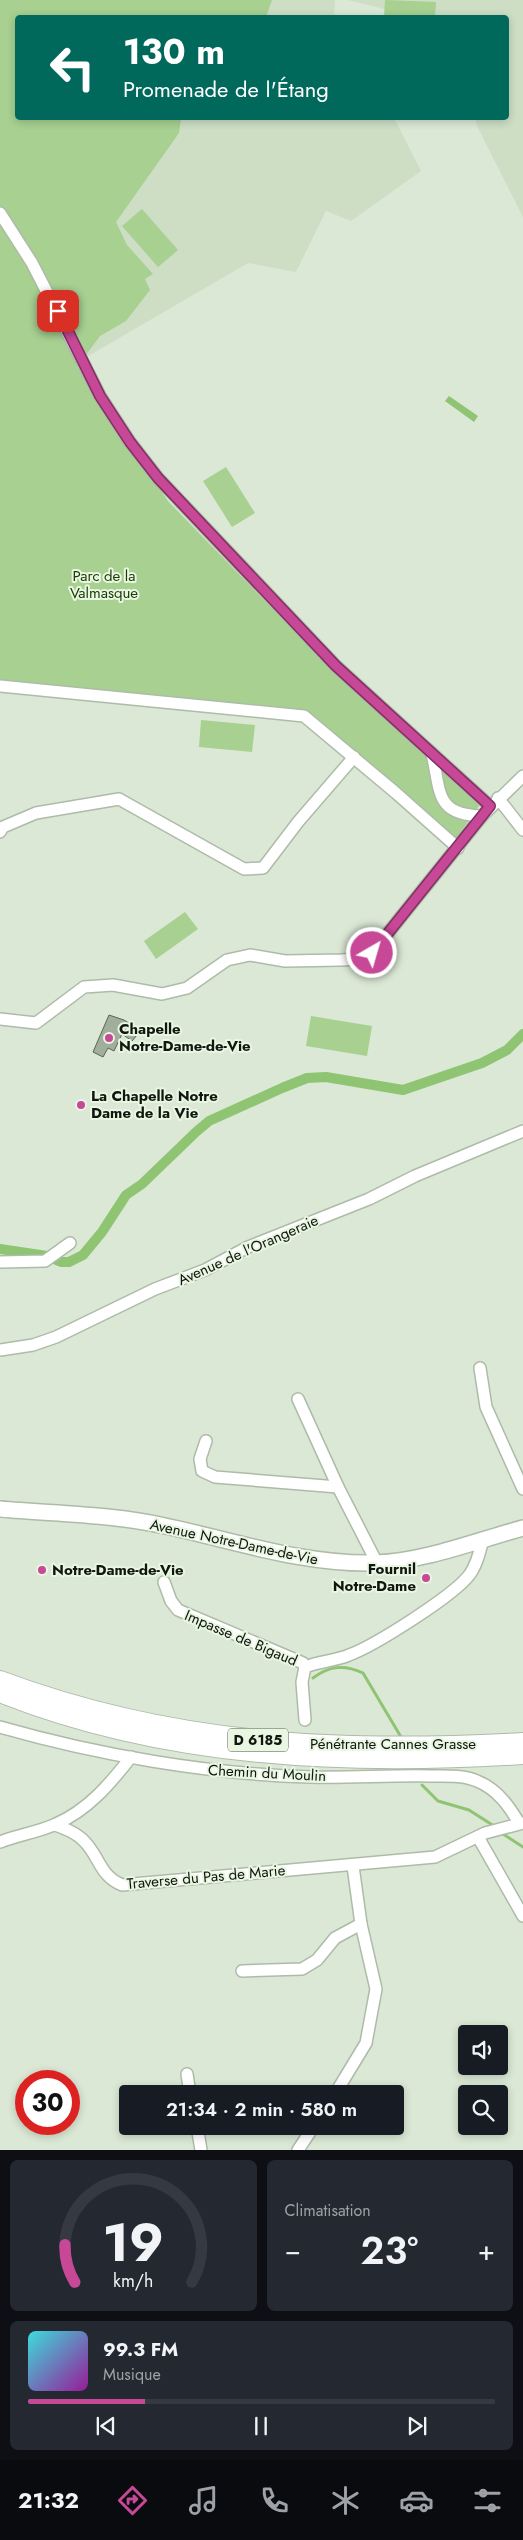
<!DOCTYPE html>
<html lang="fr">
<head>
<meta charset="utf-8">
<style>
  :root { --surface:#171b24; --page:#242831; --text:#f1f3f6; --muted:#9ea1a6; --line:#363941; --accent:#c64897 }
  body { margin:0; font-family:Jost,sans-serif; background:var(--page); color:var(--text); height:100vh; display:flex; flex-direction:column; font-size:19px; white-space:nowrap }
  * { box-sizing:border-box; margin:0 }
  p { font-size:16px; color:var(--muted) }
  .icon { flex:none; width:28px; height:28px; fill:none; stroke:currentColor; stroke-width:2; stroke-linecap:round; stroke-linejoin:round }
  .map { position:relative; height:2150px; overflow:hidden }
  .panel { display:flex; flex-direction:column; gap:10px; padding:10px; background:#0d0f14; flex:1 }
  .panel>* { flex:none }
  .guide { position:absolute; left:15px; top:15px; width:494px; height:105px; border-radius:5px; box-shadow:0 2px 8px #0003; background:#00695c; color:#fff; overflow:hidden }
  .buttons { position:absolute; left:458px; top:2025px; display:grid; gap:10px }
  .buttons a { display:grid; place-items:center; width:50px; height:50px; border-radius:5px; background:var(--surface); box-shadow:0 2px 8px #0003; font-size:25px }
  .speed { position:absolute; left:15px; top:2070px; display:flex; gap:10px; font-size:25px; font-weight:700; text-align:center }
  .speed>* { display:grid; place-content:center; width:65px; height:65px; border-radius:50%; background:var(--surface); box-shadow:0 2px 8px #0003; line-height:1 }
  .speed .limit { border:8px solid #d22; background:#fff; color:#111 }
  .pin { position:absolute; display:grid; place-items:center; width:42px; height:42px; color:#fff; margin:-21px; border-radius:10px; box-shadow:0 2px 8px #0006 }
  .me { position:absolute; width:55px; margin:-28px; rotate:38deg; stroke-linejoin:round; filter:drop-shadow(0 0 4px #0008) }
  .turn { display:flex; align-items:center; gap:18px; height:105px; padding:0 25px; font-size:22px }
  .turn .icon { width:65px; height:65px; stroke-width:2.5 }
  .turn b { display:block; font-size:35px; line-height:42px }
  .big { font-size:38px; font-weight:600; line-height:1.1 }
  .panel .card { flex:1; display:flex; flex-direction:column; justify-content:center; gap:8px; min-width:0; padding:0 18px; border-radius:8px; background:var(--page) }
  .panel .dial { align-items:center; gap:0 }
  .dial svg { height:130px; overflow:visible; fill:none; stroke:var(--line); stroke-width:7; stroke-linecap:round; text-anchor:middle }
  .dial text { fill:var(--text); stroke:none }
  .song { display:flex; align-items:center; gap:15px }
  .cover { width:60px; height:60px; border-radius:8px; background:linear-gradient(135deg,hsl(180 70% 55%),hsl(300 70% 35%)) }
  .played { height:5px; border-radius:2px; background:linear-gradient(90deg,var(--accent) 25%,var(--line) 25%) }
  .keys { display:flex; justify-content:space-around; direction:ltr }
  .heat { display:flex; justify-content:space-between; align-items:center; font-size:28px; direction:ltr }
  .panel .tiles { flex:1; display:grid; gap:10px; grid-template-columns:1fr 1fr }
  .card:last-child { grid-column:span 2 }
  .trip { position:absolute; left:119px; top:2085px; width:285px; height:50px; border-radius:5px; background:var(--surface); box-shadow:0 2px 8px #0003; font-weight:600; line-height:50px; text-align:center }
  .menu { display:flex; height:80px; justify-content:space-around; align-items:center; background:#090b0e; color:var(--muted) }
  .menu .icon { width:35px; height:35px }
  .menu .selected { color:var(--accent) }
  .menu b { font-size:22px; color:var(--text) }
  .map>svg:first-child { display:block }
</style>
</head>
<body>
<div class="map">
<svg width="523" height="2150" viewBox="0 0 523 2150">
  <rect width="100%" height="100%" fill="#dbe8d5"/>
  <g fill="#cddec5">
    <path d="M 0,0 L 335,0 L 334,17 L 18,18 L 18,118 L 324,118 L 324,120 L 335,118 L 394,118 L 421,171 L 351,221 L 326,211 L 296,272 L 248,263 L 83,359 L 32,263 Z"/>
    <path d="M 348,0 L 523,0 L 523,217 L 477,126 L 475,118 L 506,118 L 506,18 L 416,17 Z"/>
  </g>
  <g fill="#a7d091">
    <path d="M 0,0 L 272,0 L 266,17 L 18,18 L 18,118 L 181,118 L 179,133 L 116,222 L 127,245 L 153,274 L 145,279 L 150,290 L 126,321 L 100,336 L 77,367 L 168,501 L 326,664 L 477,800 L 479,806 L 456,838 L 304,710 L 0,680 Z"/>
    <path d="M 385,0 L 436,2 L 435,17 L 384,17 Z"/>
    <path d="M 142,209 L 178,250 L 158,267 L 122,226 Z"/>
    <path d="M 226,467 L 255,513 L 232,527 L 203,481 Z"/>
    <path d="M 201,720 L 255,725 L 252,752 L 199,747 Z"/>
    <path d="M 185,912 L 198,929 L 156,959 L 144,941 Z"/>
    <path d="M 311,1016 L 372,1026 L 367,1056 L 306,1046 Z"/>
  </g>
  <path fill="#8fc472" d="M 449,396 L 478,416 L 474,422 L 445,401 Z"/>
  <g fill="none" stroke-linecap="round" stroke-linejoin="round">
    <g stroke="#8fc472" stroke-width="3">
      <path d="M 313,1678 C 329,1666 344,1664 363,1673 L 401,1737"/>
      <path d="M 422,1785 L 438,1801 L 469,1810 L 494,1826"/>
      <path d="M 500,1832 L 523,1847"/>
    </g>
    <path stroke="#8fc472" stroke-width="10" d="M 0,1249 L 47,1256 L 61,1262 L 69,1262 L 83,1255 L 102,1232 L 126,1195 L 142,1184 L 196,1132 L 209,1121 L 282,1088 L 307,1078 L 326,1077 L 403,1090 L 482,1063 L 507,1050 L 523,1034"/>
  </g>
  <path fill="#a2ae9c" stroke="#5b6656" d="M 109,1015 L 124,1020 L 135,1027 L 132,1032 L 137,1035 L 132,1041 L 122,1034 L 114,1051 L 108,1048 L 103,1057 L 93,1052 Z"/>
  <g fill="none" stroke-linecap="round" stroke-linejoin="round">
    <defs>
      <g id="minor">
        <path d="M 0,213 L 32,263 L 100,396 L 130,442 L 158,478 L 336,666 L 490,806"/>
        <path d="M 0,686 L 304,716 L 396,793 L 458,848"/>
        <path d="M 432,754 C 441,792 435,815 482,816"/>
        <path d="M 498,798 L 523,830"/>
        <path d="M 0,832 L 3,827 L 36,813 L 119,799 L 244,869 L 263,868 L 298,822 L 354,757"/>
        <path d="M 0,1019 L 36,1023 L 84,987 L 113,985 L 162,994 L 187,988 L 227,960 L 250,955 L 285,961 L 341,960 L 360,959 L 372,953 L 482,816 L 523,776"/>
        <path d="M 0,1262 L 45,1261 L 70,1243"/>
        <path d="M 0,1350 L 33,1345 L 56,1337 L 155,1289 L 205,1270 L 248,1247 L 369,1199 L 415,1176 L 523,1131"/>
        <path d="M 480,1368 L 486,1407 L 523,1489"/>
        <path d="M 298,1399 L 338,1487 L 377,1563"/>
        <path d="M 206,1441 L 200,1459 L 202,1471 L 215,1477 L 338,1487"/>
        <path d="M 164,1582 L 171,1601 L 178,1610 L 303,1663 L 305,1667"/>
        <path d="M 305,1720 L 302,1682 L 305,1667 C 320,1661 335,1661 349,1655 C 374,1646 455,1595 470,1574 C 477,1564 480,1551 483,1539"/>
        <path d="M 0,1727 C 98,1755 208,1774 310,1777 C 351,1778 391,1775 432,1776 C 446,1776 464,1775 477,1781 C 497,1789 509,1806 519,1823"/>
        <path d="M 55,1825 C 66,1829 77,1833 85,1842 C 100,1858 100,1876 122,1885 L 435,1857 L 485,1833 L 523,1823"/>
        <path d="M 478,1837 L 523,1916"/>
        <path d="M 0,1842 C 18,1835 39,1832 56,1824 C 88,1810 110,1784 131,1757"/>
        <path d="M 242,1971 L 302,1969 L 317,1960 L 335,1938 L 361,1924"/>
        <path d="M 187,2074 L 190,2094"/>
        <path d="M 335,2094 L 366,2043 L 376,1989 L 361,1924 L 353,1866"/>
        <path d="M 197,2126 L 201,2150"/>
        <path d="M 298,2150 L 314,2126"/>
      </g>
      <path id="secondary" d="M 0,1509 C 55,1514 111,1514 165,1526 C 236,1541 303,1565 376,1563 C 426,1561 475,1541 523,1528"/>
      <g id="trunk">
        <path d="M 0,1680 C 174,1745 340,1752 523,1742"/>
        <path d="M 0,1693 C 165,1759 347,1766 523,1755"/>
      </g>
    </defs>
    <use href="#minor" stroke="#aebba8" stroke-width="14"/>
    <use href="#secondary" stroke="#aebba8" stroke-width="18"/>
    <use href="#trunk" stroke="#aebba8" stroke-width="20"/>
    <use href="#minor" stroke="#fff" stroke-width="11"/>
    <use href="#secondary" stroke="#fff" stroke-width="15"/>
    <use href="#trunk" stroke="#fff" stroke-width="18"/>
  </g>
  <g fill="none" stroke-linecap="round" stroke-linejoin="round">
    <defs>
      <path id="route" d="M 58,311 L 100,396 L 130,442 L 158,478 L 336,666 L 490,806 L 372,953"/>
    </defs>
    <use href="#route" stroke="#812f62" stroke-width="12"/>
    <use href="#route" stroke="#c64897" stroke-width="9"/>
  </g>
  <g fill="#c64897" stroke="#e8f6e2" stroke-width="2">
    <circle cx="109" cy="1038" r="5"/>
    <circle cx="81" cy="1105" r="5"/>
    <circle cx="42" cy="1570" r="5"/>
    <circle cx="426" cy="1578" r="5"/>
  </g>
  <g text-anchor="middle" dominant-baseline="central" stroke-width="4" stroke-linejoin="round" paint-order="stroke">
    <rect fill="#e8f6e2" stroke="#52594e" stroke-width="1" x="228" y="1728.5" width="60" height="23" rx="4"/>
    <g font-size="14" font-weight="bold" fill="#11160f">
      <text x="258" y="1740">D 6185</text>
    </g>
    <g font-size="15" fill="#193a00" stroke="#e8f6e2">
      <text x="104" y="576">Parc de la<tspan x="104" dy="17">Valmasque</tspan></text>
    </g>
    <g font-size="15" font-weight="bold" fill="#11160f" stroke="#e8f6e2" text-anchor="start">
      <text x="119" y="1029">Chapelle<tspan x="119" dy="17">Notre-Dame-de-Vie</tspan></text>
      <text x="91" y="1096">La Chapelle Notre<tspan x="91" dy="17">Dame de la Vie</tspan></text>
      <text x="416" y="1569" text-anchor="end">Fournil<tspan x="416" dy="17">Notre-Dame</tspan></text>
      <text x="52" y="1570">Notre-Dame-de-Vie</text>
    </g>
    <g font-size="15" fill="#11160f" stroke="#e8f6e2">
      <text transform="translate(248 1250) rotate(-24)">Avenue de l'Orangeraie</text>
      <text transform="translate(234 1542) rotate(12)">Avenue Notre-Dame-de-Vie</text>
      <text transform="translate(241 1638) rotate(23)">Impasse de Bigaud</text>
      <text x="393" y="1744">Pénétrante Cannes Grasse</text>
      <text transform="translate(267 1773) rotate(3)">Chemin du Moulin</text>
      <text transform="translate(206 1877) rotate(-5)">Traverse du Pas de Marie</text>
    </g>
  </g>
</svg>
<div class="buttons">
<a><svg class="icon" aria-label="sound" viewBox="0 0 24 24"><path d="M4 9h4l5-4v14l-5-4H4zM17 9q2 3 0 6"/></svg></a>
<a><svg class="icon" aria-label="search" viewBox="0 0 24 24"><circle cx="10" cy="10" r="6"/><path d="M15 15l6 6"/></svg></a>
</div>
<div class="speed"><div class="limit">30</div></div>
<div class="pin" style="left:58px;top:311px;background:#d93025"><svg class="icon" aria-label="arrive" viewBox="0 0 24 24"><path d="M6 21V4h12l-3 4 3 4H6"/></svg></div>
<svg class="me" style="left:372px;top:953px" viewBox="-20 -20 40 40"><circle r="17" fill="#c64897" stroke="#fff" stroke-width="3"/><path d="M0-11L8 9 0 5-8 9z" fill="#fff"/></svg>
<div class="trip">21:34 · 2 min · 580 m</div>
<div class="guide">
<div class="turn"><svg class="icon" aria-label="left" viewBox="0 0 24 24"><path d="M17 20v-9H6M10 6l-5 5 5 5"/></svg><div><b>130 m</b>Promenade de l'Étang</div></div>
</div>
</div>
<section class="panel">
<div class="tiles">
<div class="card dial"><svg viewBox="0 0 100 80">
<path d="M14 69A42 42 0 1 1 86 69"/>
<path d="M14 69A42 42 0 0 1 8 46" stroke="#c64897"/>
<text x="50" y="56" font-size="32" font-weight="700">19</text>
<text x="50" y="72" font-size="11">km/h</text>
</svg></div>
<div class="card"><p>Climatisation</p>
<div class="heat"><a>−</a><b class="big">23°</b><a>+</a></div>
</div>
<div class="card">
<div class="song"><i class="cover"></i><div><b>99.3 FM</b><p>Musique</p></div></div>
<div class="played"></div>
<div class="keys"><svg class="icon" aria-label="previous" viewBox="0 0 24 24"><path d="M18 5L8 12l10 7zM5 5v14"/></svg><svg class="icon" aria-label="pause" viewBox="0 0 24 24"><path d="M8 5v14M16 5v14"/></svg><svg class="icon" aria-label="next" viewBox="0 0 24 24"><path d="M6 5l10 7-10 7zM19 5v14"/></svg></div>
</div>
</div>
</section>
<nav class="menu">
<b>21:32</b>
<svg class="icon selected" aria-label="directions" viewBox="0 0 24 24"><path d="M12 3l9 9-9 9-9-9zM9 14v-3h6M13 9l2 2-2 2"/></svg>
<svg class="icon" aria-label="music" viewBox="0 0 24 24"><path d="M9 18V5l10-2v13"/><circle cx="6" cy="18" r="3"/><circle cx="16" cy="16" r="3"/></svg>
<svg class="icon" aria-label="phone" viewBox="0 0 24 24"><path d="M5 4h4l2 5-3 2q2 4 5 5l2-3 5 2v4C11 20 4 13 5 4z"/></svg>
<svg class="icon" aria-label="climate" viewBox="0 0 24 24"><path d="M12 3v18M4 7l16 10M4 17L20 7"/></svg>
<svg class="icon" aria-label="car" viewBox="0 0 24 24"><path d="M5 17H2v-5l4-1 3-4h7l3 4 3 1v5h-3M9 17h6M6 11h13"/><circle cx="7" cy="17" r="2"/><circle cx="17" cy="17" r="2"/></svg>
<svg class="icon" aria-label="filters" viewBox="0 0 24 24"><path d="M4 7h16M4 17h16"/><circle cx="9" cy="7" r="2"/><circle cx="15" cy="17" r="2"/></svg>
</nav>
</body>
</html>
